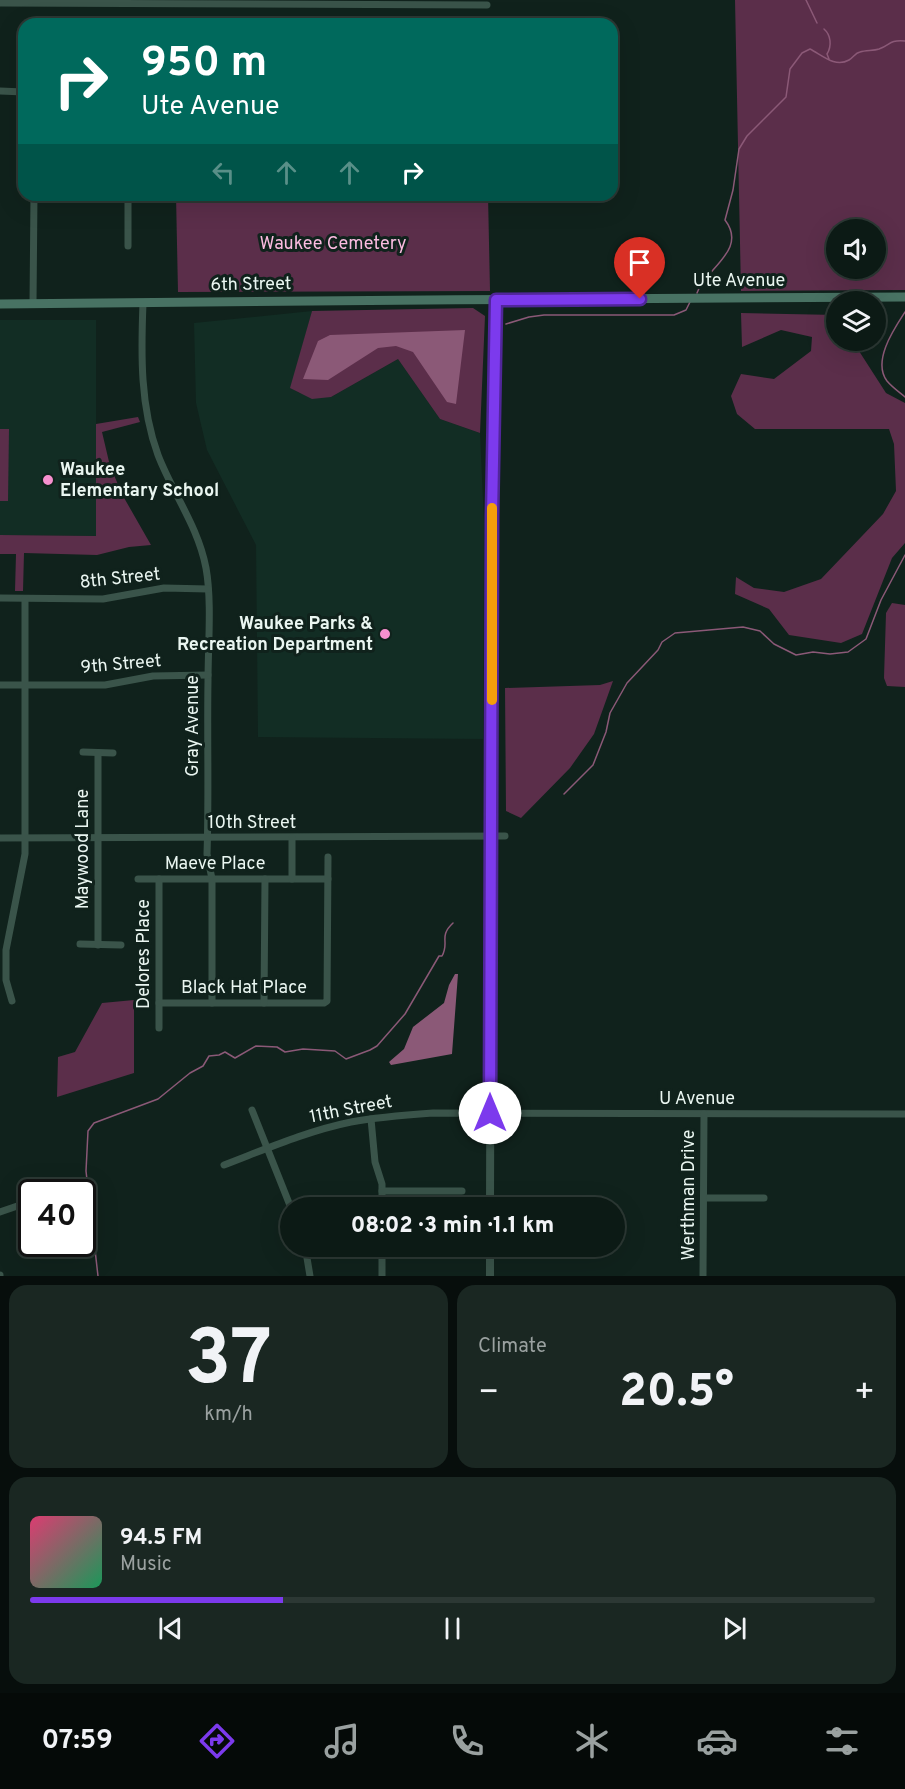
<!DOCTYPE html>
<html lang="en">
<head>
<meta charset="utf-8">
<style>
  :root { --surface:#0c1a15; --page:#1a2722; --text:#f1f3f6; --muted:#9aa1a0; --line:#2c3834; --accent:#7c3aed }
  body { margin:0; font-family:Overpass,sans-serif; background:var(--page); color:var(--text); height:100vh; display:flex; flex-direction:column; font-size:22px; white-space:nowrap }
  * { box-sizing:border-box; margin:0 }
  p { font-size:20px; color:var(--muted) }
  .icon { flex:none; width:33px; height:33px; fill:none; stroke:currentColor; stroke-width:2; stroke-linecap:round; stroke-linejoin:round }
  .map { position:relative; height:1276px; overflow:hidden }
  .details { display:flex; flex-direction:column; gap:9px; padding:9px; background:#070e0c; flex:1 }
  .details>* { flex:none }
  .top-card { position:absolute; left:18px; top:18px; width:600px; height:183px; border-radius:18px; box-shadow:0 6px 24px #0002,0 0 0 2px var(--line); background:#00695c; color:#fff; overflow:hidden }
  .buttons { position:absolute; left:826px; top:219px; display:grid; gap:12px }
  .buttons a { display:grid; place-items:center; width:60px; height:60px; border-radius:50%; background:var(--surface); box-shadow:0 6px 24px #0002,0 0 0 2px var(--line); font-size:30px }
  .speed { position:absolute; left:18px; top:1179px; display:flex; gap:12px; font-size:30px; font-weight:700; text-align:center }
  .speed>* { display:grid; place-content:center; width:78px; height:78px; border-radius:50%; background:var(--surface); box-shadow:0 6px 24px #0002,0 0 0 2px var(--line); line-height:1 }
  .speed .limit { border:3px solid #111; border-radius:9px; background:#fff; color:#111 }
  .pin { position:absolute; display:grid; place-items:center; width:51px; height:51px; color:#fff; margin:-62px -26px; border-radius:50% 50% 50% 0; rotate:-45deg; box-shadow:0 0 6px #0007 }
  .pin .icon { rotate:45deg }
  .me { position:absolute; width:66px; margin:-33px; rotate:0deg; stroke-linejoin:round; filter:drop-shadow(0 0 4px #0008) }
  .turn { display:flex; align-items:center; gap:21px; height:126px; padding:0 24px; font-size:27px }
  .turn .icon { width:78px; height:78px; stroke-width:2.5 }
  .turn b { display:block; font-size:42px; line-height:51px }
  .lanes { display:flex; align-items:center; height:57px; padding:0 24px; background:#0003; justify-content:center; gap:30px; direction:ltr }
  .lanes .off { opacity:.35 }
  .big { font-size:45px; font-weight:800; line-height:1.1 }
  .details .tile { flex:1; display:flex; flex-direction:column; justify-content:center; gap:9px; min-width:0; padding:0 21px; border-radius:18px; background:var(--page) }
  .details .dial { align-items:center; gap:0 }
  .dial b { font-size:78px; line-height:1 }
  .song { display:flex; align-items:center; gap:18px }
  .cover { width:72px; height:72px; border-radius:9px; background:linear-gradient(135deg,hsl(340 70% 55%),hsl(150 70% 35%)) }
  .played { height:6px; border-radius:3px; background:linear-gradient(90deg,var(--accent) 30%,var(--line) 30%) }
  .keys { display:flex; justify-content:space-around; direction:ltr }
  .heat { display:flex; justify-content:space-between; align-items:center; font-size:33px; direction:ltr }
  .details .tiles { flex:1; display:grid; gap:9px; grid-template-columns:1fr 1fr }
  .tile:last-child { grid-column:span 2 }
  .trip { position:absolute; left:280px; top:1197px; width:345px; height:60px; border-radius:30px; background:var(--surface); box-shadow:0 6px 24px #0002,0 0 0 2px var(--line); font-weight:800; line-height:60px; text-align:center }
  .menu { display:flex; height:96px; justify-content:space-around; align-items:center; background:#050a08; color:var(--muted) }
  .menu .icon { width:42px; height:42px }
  .menu .current { color:var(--accent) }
  .menu b { font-size:27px; color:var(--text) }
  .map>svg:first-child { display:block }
</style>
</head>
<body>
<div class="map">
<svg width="905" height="1276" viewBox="0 0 905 1276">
  <rect width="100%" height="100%" fill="#10221c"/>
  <g fill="#122d24">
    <path d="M 312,311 L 291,388 L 299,393 L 331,397 L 398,359 L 440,419 L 480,433 L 484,523 L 483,739 L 258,737 L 256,545 L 207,450 L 196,403 L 194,323 Z"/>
    <path d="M 0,320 L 96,320 L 96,536 L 0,535 Z"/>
  </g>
  <g fill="#5b2e4a" fill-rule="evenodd">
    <path d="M 735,0 L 905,0 L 905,290 L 741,291 ZM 837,230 L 876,230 L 876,268 L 837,268 Z"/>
    <path d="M 176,195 L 488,195 L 490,291 L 178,292 Z"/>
    <path d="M 473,308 L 485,316 L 480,433 L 440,419 L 398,359 L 331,397 L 312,399 L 290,388 L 312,311 Z"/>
    <path d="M 741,313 L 837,315 L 837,340 L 861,341 L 859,351 L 886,393 L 905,403 L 905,543 L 892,558 L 862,634 L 841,643 L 789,635 L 769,609 L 735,594 L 736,577 L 754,588 L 784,592 L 821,579 L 883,514 L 896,491 L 894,444 L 889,429 L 755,429 L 737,414 L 731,396 L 741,374 L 774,379 L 811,351 L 812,337 L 781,330 L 742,347 Z"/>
    <path d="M 138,417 L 140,422 L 102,432 L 110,466 L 123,496 L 151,545 L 129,547 L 97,555 L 24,553 L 23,591 L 15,591 L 16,554 L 0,554 L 0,535 L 96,536 L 96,424 Z"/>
    <path d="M 0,429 L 9,429 L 8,501 L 0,501 Z"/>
    <path d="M 892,603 L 905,605 L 905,687 L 887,686 L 884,678 L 886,613 Z"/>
    <path d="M 613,681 L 594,734 L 570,768 L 521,818 L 506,811 L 505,688 L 600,685 Z"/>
    <path d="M 134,1000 L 134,1073 L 57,1097 L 58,1057 L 75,1052 L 102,1003 Z"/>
  </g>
  <g fill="#8b5977">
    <path d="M 465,330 L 456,404 L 447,402 L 413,352 L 396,346 L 378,348 L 328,380 L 303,379 L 318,341 L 330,335 Z"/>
    <path d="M 455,974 L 458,974 L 452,1054 L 391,1065 L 389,1062 L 404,1049 L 413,1027 L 444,1003 L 449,985 Z"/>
  </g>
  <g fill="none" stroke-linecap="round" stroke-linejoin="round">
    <g stroke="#8b5977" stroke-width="1.5">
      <path d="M 806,0 L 817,23"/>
      <path d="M 824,29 C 831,35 832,46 827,54 L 829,59"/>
      <path d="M 697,293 C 706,268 748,250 725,220 L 733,190 L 739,149 L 747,136 L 786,97 L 790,69 L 802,53 L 810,49 C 822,55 835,68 849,60 C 854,57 855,53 860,52 C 866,50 873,51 879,49 C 892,44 888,40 905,41"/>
      <path d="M 905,312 C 894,329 872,361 887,381 C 892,387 899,392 905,397"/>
      <path d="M 506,324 L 529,317 L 544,315 L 674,315 L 686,310 L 690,302"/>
      <path d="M 564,794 L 593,765 L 606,732 L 610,713 L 627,683 L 658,650 L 662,642 L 675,633 L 743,627 L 760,631 L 774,644 L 796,655 L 813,652 L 830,654 L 848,652 L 866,639 L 881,600 L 905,555"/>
      <path d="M 98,1276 L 86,1171 L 88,1131 L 94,1123 L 158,1099 L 190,1073 L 203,1066 L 209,1056 L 219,1055 L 225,1052 L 235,1058 L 256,1046 L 277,1047 L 285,1052 L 303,1049 L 335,1051 L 346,1059 L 370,1050 L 377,1046 L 405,1014 L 439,956 L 442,956 C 450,942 438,937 453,923"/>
    </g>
    <g stroke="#3a544a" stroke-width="7">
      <path d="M 0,3 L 487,5"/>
      <path d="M 0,91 L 24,92"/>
      <path d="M 128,246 L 128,195"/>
      <path d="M 143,303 C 141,354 140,406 158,455 C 173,494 198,526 206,568 C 212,601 208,646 208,681 C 207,739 209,796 207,854 L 212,879 L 212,1003"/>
      <path d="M 33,304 L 34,195"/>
      <path d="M 0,598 L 103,599 L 164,588 L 208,589"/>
      <path d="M 0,685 L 105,685 L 153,676 L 208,675"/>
      <path d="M 83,752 L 113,753"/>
      <path d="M 0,838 L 505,836"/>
      <path d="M 138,879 L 328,879"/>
      <path d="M 159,879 L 159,1028"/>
      <path d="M 292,879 L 292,838"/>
      <path d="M 80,944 L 121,945"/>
      <path d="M 98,945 L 98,753"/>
      <path d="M 12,1001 L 6,980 L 6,950 L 25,854 L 25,599"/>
      <path d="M 159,1003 L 324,1003 L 327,1001 L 328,857"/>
      <path d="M 264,1003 L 265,879"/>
      <path d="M 252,1110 L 291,1208"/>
      <path d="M 371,1119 L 375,1162 L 382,1184 L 382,1208"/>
      <path d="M 224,1165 C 266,1149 307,1131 351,1122 C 378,1117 405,1115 433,1113 L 905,1114"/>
      <path d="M 382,1191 L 462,1191"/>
      <path d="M 56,1192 L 79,1189"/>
      <path d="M 704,1198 L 764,1198"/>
      <path d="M 0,1212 L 32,1201"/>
      <path d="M 305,1246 L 310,1276"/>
      <path d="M 382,1246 L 382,1276"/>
      <path d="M 0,1275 L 0,1276"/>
      <path d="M 703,1276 L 704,1114"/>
    </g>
    <g stroke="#3a544a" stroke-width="8">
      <path d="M 490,1208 L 492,516 L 496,300"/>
      <path d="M 490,1246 L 490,1276"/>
    </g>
    <path stroke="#487263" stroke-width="9" d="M 0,304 C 302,301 603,298 905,297"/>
  </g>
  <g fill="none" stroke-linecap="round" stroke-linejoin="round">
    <defs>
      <path id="route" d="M 490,1113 L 492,516 L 496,300 L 640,299"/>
    </defs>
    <use href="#route" stroke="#51269a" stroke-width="15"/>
    <use href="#route" stroke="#7c3aed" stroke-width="10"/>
    <path stroke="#f59e0b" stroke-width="10" d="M 492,700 L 492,508"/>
  </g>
  <g fill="#f690cf" stroke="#10221c" stroke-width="2">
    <circle cx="48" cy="480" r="6"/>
    <circle cx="385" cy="634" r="6"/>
  </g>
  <g text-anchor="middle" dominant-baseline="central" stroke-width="6" stroke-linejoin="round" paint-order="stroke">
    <g font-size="18" fill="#fbbbe0" stroke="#10221c">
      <text x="333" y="244">Waukee Cemetery</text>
    </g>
    <g font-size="18" fill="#eaf6f1" stroke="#10221c">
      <text x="739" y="281">Ute Avenue</text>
      <text transform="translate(251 285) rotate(-1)">6th Street</text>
      <text transform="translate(120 579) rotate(-6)">8th Street</text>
      <text transform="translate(121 665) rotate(-5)">9th Street</text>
      <text transform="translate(193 726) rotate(-90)">Gray Avenue</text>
      <text x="252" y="823">10th Street</text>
      <text transform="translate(83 849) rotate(-90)">Maywood Lane</text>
      <text x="215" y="864">Maeve Place</text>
      <text transform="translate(144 954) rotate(-90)">Delores Place</text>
      <text x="244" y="988">Black Hat Place</text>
      <text x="697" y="1099">U Avenue</text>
      <text transform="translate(351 1110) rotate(-11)">11th Street</text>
      <text transform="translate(689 1195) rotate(-90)">Werthman Drive</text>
    </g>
    <g font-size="18" font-weight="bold" fill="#eaf6f1" stroke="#10221c" text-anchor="start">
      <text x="60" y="470">Waukee<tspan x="60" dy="21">Elementary School</tspan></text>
      <text x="373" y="624" text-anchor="end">Waukee Parks &amp;<tspan x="373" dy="21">Recreation Department</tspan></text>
    </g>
  </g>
</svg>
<div class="buttons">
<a><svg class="icon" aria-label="sound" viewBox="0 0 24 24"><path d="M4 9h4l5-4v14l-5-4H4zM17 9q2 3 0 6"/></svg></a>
<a><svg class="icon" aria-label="layers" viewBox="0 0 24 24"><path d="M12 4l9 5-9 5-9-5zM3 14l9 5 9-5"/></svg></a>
</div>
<div class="speed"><div class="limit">40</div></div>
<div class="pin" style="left:640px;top:299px;background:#d93025"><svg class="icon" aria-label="arrive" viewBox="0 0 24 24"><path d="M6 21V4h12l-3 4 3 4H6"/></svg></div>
<svg class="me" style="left:490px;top:1113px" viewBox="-20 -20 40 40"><circle r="19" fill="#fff"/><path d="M0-13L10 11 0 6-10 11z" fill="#7c3aed"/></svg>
<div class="trip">08:02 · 3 min · 1.1 km</div>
<div class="top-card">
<div class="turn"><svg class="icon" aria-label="right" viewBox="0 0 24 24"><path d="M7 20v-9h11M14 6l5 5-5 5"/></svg><div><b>950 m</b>Ute Avenue</div></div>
<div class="lanes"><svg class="icon off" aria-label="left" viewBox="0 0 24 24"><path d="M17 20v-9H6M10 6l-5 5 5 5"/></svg><svg class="icon off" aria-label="ahead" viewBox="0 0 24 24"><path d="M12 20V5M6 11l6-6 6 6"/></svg><svg class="icon off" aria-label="ahead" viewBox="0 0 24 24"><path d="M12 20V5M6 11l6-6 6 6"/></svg><svg class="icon" aria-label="right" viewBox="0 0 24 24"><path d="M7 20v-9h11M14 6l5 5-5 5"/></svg></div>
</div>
</div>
<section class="details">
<div class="tiles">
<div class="tile dial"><b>37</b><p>km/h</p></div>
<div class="tile"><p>Climate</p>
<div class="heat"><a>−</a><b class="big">20.5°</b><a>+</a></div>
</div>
<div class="tile">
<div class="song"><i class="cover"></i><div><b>94.5 FM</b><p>Music</p></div></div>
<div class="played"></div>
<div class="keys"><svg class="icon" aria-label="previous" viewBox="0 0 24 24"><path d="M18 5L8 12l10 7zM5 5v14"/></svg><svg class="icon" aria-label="pause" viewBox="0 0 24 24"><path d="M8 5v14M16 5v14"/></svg><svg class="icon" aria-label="next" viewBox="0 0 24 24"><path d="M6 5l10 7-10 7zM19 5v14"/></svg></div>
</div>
</div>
</section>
<nav class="menu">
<b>07:59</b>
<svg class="icon current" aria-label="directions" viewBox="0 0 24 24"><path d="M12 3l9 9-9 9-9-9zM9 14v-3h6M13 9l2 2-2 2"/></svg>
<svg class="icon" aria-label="music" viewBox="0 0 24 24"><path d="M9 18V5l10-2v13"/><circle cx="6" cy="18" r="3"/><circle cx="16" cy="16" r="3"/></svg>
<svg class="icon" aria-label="phone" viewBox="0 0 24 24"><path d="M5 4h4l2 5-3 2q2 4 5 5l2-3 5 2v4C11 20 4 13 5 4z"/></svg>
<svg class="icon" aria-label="climate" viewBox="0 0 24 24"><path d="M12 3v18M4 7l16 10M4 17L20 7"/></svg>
<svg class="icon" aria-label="car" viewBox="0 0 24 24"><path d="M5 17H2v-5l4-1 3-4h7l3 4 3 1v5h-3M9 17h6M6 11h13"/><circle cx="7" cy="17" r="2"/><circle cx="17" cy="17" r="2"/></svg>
<svg class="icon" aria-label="filters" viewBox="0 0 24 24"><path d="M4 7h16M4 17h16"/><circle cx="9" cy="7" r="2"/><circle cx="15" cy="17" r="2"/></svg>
</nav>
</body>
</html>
